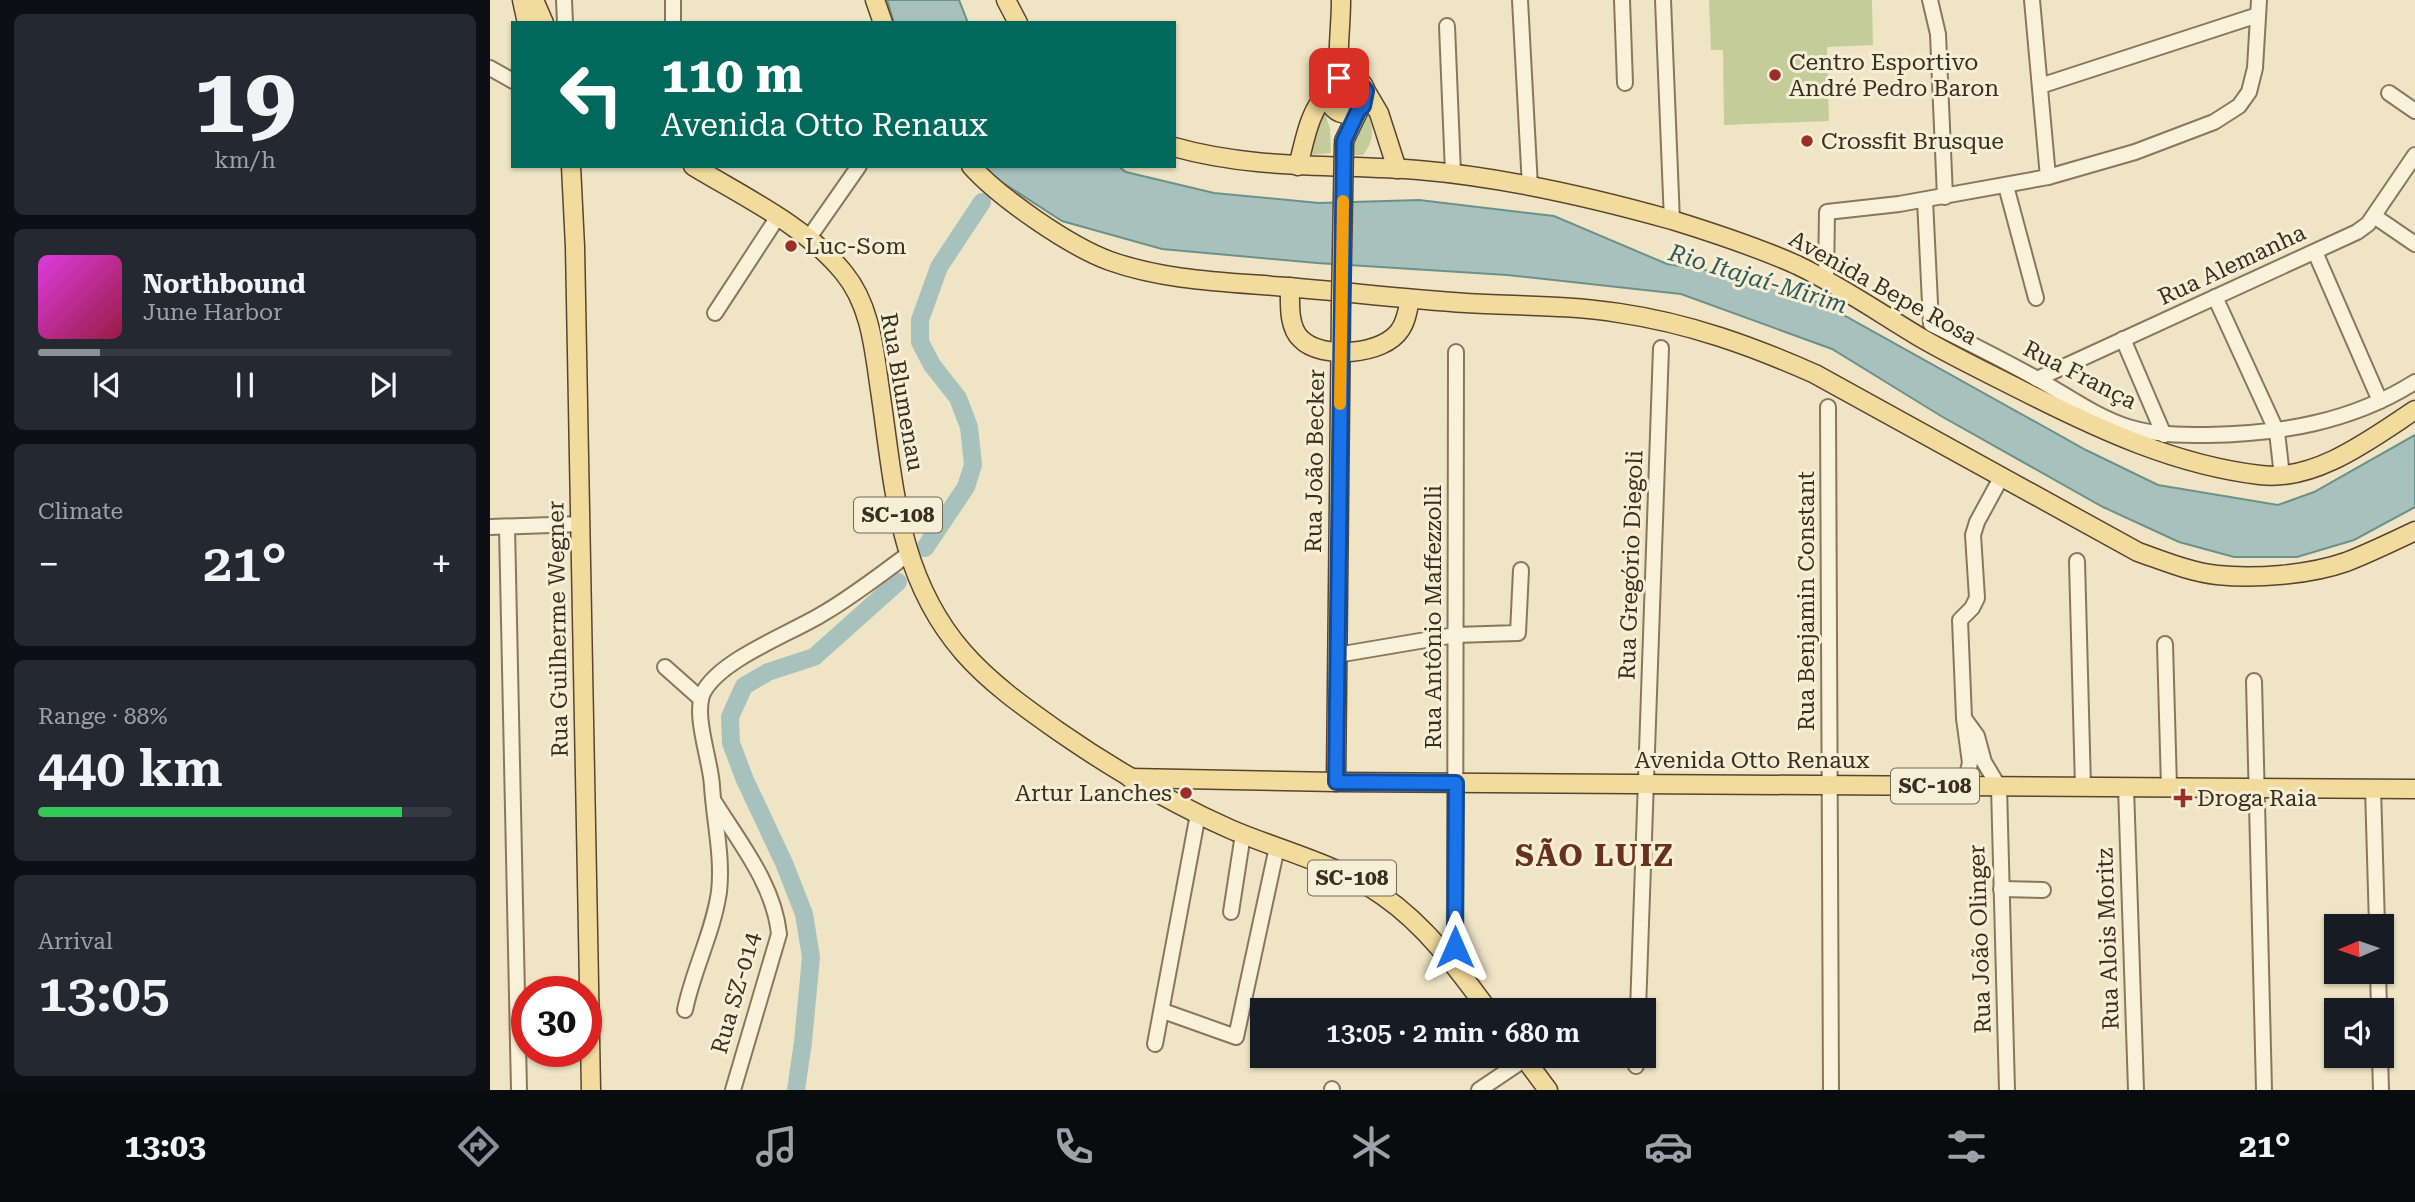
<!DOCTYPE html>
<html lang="en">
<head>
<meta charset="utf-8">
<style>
  :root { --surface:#171b24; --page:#242831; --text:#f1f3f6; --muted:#9ea1a6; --line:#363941; --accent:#8c9099 }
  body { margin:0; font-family:"Roboto Serif",serif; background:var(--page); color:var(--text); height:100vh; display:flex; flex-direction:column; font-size:26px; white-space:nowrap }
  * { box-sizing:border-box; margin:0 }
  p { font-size:23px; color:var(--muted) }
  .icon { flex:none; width:38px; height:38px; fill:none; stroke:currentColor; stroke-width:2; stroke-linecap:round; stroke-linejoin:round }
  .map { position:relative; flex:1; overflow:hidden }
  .details { display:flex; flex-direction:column; gap:14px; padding:14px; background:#0d0f14; width:490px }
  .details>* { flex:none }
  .hud { position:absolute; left:21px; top:21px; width:665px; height:147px; border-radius:0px; box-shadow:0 2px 5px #0004; background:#00695c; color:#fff; overflow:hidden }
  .needle { width:46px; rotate:268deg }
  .controls { position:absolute; left:1834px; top:914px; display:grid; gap:14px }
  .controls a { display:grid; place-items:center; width:70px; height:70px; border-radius:0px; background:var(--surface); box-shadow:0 2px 5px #0004; font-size:35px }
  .speed { position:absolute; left:21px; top:976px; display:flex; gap:14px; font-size:35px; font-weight:700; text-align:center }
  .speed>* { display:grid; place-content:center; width:91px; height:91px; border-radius:50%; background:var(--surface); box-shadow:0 2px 5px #0004; line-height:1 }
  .speed .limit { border:10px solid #d22; background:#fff; color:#111 }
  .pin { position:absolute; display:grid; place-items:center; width:60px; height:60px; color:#fff; margin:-30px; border-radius:14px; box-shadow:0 4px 10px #0006 }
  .me { position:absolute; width:77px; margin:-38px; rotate:0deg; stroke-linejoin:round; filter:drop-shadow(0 0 5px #0008) }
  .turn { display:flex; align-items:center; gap:24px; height:147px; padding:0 35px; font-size:32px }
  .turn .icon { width:91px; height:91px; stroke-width:2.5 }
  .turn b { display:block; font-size:49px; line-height:60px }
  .big { font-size:52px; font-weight:600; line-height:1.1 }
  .details .card { flex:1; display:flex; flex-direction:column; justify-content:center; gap:10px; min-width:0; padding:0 24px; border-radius:10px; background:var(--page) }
  .details .dial { align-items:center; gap:0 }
  .dial b { font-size:91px; line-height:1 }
  .song { display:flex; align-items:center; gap:21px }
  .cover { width:84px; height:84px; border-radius:10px; background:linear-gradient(135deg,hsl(300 70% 55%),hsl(340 70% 35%)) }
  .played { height:7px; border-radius:4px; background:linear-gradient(90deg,var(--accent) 15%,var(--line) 15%) }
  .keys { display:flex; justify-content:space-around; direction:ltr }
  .heat { display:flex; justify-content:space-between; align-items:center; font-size:38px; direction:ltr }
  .charge { height:10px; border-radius:5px; background:linear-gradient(90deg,#34c759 88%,var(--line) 0) }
  .trip { position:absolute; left:760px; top:998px; width:406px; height:70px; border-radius:0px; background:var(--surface); box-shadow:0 2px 5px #0004; font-weight:600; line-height:70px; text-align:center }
  .tabs { display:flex; height:112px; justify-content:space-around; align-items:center; background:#090b0e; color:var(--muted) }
  .tabs .icon { width:49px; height:49px }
  .tabs .on { color:var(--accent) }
  .tabs b { font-size:32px; color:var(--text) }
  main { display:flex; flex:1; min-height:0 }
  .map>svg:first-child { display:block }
</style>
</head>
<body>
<main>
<section class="details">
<div class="card dial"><b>19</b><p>km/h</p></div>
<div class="card">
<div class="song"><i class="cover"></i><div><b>Northbound</b><p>June Harbor</p></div></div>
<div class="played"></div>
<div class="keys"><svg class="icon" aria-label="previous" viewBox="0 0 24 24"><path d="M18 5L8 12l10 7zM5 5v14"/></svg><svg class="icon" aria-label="pause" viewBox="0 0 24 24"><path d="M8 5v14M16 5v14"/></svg><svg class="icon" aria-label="next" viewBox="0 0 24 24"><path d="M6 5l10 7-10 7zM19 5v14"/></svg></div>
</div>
<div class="card"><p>Climate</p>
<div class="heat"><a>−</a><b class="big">21°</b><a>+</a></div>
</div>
<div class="card"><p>Range · 88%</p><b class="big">440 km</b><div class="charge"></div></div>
<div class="card"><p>Arrival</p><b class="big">13:05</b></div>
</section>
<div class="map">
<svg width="1925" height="1090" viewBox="0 0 1925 1090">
  <rect width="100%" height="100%" fill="#efe5c5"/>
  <g fill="#c4cd99">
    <path d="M 1219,0 L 1382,0 L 1383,45 L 1337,47 L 1339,121 L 1234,125 L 1233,50 L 1221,50 Z"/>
    <circle cx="857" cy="92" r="11"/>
    <path d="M 831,103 L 840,128 L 841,153 L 822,155 L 818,148 Z"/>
    <path d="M 876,107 C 883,125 886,139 873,155 L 863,155 L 862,139 Z"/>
  </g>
  <g fill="#a7c2bc" stroke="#6d918a" stroke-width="2">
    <path d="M 397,0 L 469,0 L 478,23 L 404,23 Z"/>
    <path d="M 493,166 L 628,166 L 636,172 L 724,193 L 829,203 L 929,200 L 1064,216 L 1177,264 L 1266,278 L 1339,307 L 1596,450 L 1668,485 L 1788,505 L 1824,492 L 1925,435 L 1925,507 L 1864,540 L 1807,557 L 1744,557 L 1689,542 L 1613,507 L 1451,416 L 1342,349 L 1191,294 L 1017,275 L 827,263 L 672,249 L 572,221 L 507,179 Z"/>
  </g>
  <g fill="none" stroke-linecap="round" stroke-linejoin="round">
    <g stroke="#a7c2bc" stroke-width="18">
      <path d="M 435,548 L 476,487 L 483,465 L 479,427 L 468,398 L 442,365 L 430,342 L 430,320 L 449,267 L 492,202"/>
      <path d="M 306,1090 L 313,1042 L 321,957 L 314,914 L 294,863 L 255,780 L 241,743 L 240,717 L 254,686 L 278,672 L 324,657 L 408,582"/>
    </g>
    <defs>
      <g id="minor">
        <path d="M 74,0 L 75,23"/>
        <path d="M 183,0 L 183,23"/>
        <path d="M 1030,0 L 1040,187"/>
        <path d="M 1132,0 L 1135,83"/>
        <path d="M 1173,0 L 1182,221"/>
        <path d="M 1440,0 L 1448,34 L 1455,197"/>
        <path d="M 1542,0 L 1558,177"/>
        <path d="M 957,26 L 963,173"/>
        <path d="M 0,68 L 23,81"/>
        <path d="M 1550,86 L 1768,15"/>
        <path d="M 1899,93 L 1925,111"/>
        <path d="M 1516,186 L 1546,298"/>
        <path d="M 1435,200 L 1441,324 C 1477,342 1514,360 1549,380 C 1578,396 1606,417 1638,427 C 1665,435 1690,435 1717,435 C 1790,434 1862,422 1925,382"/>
        <path d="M 1884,216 L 1925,244"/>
        <path d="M 318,239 L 369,166"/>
        <path d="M 1825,252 L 1890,401"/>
        <path d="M 1336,280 L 1337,212 L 1409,204 L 1558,177 L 1645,152 L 1724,122 L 1749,106 L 1759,92 L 1765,68 L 1769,0"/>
        <path d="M 1725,297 L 1787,432 L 1792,476"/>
        <path d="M 225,313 L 287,218"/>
        <path d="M 1633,339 L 1674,435"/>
        <path d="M 1547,379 L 1867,232 L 1878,224 L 1925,155"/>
        <path d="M 1338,407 L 1341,1090"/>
        <path d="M 0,527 L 91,524"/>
        <path d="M 17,527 L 29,1090"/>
        <path d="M 1587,561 L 1593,787"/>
        <path d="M 1675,644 L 1679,787"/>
        <path d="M 847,655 L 965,635 L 1028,633 L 1031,570"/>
        <path d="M 175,667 L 211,699"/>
        <path d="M 1764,681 L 1774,1090"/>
        <path d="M 1474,718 L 1487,736 L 1494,762 L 1509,787 L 1517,1090"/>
        <path d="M 1474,786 L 1480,763 L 1474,718 L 1470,620 L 1482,608 L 1487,598 L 1483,535 L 1487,522 L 1512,476"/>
        <path d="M 1636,787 L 1646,1090"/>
        <path d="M 1883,788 L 1887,926"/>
        <path d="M 225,803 C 250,843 284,885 289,934 L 243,1090"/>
        <path d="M 1511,889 L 1553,890"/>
        <path d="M 741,912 L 753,834"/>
        <path d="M 965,967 L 966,352"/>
        <path d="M 1888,971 L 1889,1010"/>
        <path d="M 195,1010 C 203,970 223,933 229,892 C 233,857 224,820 222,786 C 221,761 202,713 214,691 C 233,658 302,633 334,613 C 363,596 390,575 417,555"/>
        <path d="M 1148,1010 L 1171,348"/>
        <path d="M 673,1011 L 746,1037 L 787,847"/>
        <path d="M 665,1044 L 708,814"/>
        <path d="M 1890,1055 L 1891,1090"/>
        <path d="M 1146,1066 L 1147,1055"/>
        <path d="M 842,1089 L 842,1090"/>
        <path d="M 989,1090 L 1035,1059"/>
      </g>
      <g id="major">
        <path d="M 32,0 L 37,23"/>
        <path d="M 44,0 L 54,23"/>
        <path d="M 385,0 L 393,23"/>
        <path d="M 516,0 L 528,23"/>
        <circle cx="857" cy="95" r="19"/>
        <path d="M 849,78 C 847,52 851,26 851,0"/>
        <path d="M 876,91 L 889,113 L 907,169"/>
        <path d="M 854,141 L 868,112"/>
        <path d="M 684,147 C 765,170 846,164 928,170 C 1013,177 1100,197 1182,220 C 1224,233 1267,247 1307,265 C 1351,286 1391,314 1433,339 C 1466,358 1500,374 1533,391 C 1608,429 1685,465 1770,475 C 1825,482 1881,439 1925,410"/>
        <path d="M 81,166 L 85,247 L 101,1090"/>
        <path d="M 203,166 C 254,197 316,226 354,273 C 381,306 384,350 390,390 C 404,484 407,576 473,652 C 500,683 534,707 568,731 C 623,769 679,802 740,829 C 791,851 848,864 893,896 C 935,925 968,969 998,1010"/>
        <path d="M 481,166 C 510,198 579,246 620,261 C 676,281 738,282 797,287 C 857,292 916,299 976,303 C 1027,306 1079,305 1129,313 C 1198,323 1262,346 1325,374 L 1648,552 C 1674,561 1700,572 1727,575 C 1765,579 1819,575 1856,562 C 1879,553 1902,542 1925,531"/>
        <path d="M 808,166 C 815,140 819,110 839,91"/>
        <path d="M 800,287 C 800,303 798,327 811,339 C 831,360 894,355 910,330 C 916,322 918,309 920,299"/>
        <path d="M 640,778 L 846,782 L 1925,789"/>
        <path d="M 846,782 L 851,307"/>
        <path d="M 1032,1055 L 1058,1090"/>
      </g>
    </defs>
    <use href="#minor" stroke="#8a775b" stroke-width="18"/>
    <use href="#major" stroke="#58442f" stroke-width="21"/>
    <use href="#minor" stroke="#f9f1d9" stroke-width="14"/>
    <use href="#major" stroke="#f2dc9d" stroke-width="18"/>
    <defs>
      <path id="major-bridge" d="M 851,307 L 854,143"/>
    </defs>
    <use href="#major-bridge" stroke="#58442f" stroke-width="21" stroke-linecap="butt"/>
    <use href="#major-bridge" stroke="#f2dc9d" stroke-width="18"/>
  </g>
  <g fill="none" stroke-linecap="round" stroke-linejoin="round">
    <defs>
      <path id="route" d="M 849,78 L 861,77 L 867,79 L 876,91 L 873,106 L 868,111 L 854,141 L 846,782 L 966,783 L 965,947"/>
    </defs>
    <use href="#route" stroke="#114b97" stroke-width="18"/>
    <use href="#route" stroke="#1a73e8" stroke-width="12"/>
    <path stroke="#f59e0b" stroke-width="12" d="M 850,404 L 853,201"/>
  </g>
  <g fill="#9a2f2a" stroke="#f6eed5" stroke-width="2.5">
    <circle cx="1285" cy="75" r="7"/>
    <circle cx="1317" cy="141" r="7"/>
    <circle cx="301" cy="246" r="7"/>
    <circle cx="696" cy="793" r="7"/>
    <path d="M1689.5 787.5h7v7h7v7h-7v7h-7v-7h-7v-7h7z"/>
  </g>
  <g text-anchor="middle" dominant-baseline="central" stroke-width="6" stroke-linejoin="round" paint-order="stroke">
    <g fill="#f6eed5" stroke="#726856" stroke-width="2">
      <rect x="364" y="497.5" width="88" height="35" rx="5"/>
      <rect x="1401" y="768.5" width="88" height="35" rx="5"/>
      <rect x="818" y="860.5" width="88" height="35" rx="5"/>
    </g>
    <g font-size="21" font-weight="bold" fill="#3a2e1f">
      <text x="408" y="515">SC-108</text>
      <text x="1445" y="786">SC-108</text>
      <text x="862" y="878">SC-108</text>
    </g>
    <g font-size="23" fill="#3a2e1f" stroke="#f6eed5" text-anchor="start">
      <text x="1299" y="62">Centro Esportivo<tspan x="1299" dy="26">André Pedro Baron</tspan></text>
      <text x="1331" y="141">Crossfit Brusque</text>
      <text x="315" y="246">Luc-Som</text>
      <text x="682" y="793" text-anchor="end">Artur Lanches</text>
      <text x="1707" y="798">Droga Raia</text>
    </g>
    <g font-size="23" fill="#3a2e1f" stroke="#f6eed5">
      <text transform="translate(1742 265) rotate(-25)">Rua Alemanha</text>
      <text transform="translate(1393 288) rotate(29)">Avenida Bepe Rosa</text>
      <text transform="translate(1590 375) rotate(27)">Rua França</text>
      <text transform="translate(412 392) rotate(80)">Rua Blumenau</text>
      <text transform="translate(825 461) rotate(-89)">Rua João Becker</text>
      <text transform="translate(1141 565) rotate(-88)">Rua Gregório Diegoli</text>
      <text transform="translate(1316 601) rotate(-90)">Rua Benjamin Constant</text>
      <text transform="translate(943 617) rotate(-90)">Rua Antônio Maffezzolli</text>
      <text transform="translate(68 629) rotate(-91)">Rua Guilherme Wegner</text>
      <text x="1262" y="760">Avenida Otto Renaux</text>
      <text transform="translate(1490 939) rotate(-92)">Rua João Olinger</text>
      <text transform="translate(1618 939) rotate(-92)">Rua Alois Moritz</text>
      <text transform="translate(246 993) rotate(-74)">Rua SZ-014</text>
    </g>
    <g font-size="24" font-style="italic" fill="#2e5a5a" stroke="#f6eed5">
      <text transform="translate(1268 279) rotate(17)">Rio Itajaí-Mirim</text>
    </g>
    <g font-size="30" font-weight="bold" letter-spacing="2" fill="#67311e" stroke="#f6eed5">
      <text x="1105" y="855">SÃO LUIZ</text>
    </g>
  </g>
</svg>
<div class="controls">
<a><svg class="needle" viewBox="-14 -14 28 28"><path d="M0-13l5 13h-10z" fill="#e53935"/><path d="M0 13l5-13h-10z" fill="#9ea1a6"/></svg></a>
<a><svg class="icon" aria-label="sound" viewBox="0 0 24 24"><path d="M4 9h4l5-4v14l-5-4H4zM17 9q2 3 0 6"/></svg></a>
</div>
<div class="speed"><div class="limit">30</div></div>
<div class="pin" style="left:849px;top:78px;background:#d93025"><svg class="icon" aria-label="arrive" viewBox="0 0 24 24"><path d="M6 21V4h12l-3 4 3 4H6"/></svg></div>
<svg class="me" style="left:965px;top:947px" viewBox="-20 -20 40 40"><path d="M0-17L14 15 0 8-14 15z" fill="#1a73e8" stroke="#fff" stroke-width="4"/></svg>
<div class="trip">13:05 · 2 min · 680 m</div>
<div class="hud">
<div class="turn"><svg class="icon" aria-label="left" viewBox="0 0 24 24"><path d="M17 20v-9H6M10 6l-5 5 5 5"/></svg><div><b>110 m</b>Avenida Otto Renaux</div></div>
</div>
</div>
</main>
<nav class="tabs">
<b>13:03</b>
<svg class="icon on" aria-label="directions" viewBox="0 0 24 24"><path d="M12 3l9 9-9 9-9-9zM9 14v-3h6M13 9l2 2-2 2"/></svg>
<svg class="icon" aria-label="music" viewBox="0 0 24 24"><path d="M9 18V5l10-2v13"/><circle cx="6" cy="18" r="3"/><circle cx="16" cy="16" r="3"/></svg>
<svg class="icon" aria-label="phone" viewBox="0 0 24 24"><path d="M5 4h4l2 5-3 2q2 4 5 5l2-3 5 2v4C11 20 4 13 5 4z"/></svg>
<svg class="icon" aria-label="climate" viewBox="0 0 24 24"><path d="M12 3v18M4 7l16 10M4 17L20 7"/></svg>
<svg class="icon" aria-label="car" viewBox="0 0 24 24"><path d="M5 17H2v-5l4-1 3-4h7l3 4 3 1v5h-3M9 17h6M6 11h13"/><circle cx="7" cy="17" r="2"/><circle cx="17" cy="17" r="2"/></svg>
<svg class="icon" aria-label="filters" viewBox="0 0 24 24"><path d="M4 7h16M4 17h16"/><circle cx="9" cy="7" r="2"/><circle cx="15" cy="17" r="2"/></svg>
<b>21°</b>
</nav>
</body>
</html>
